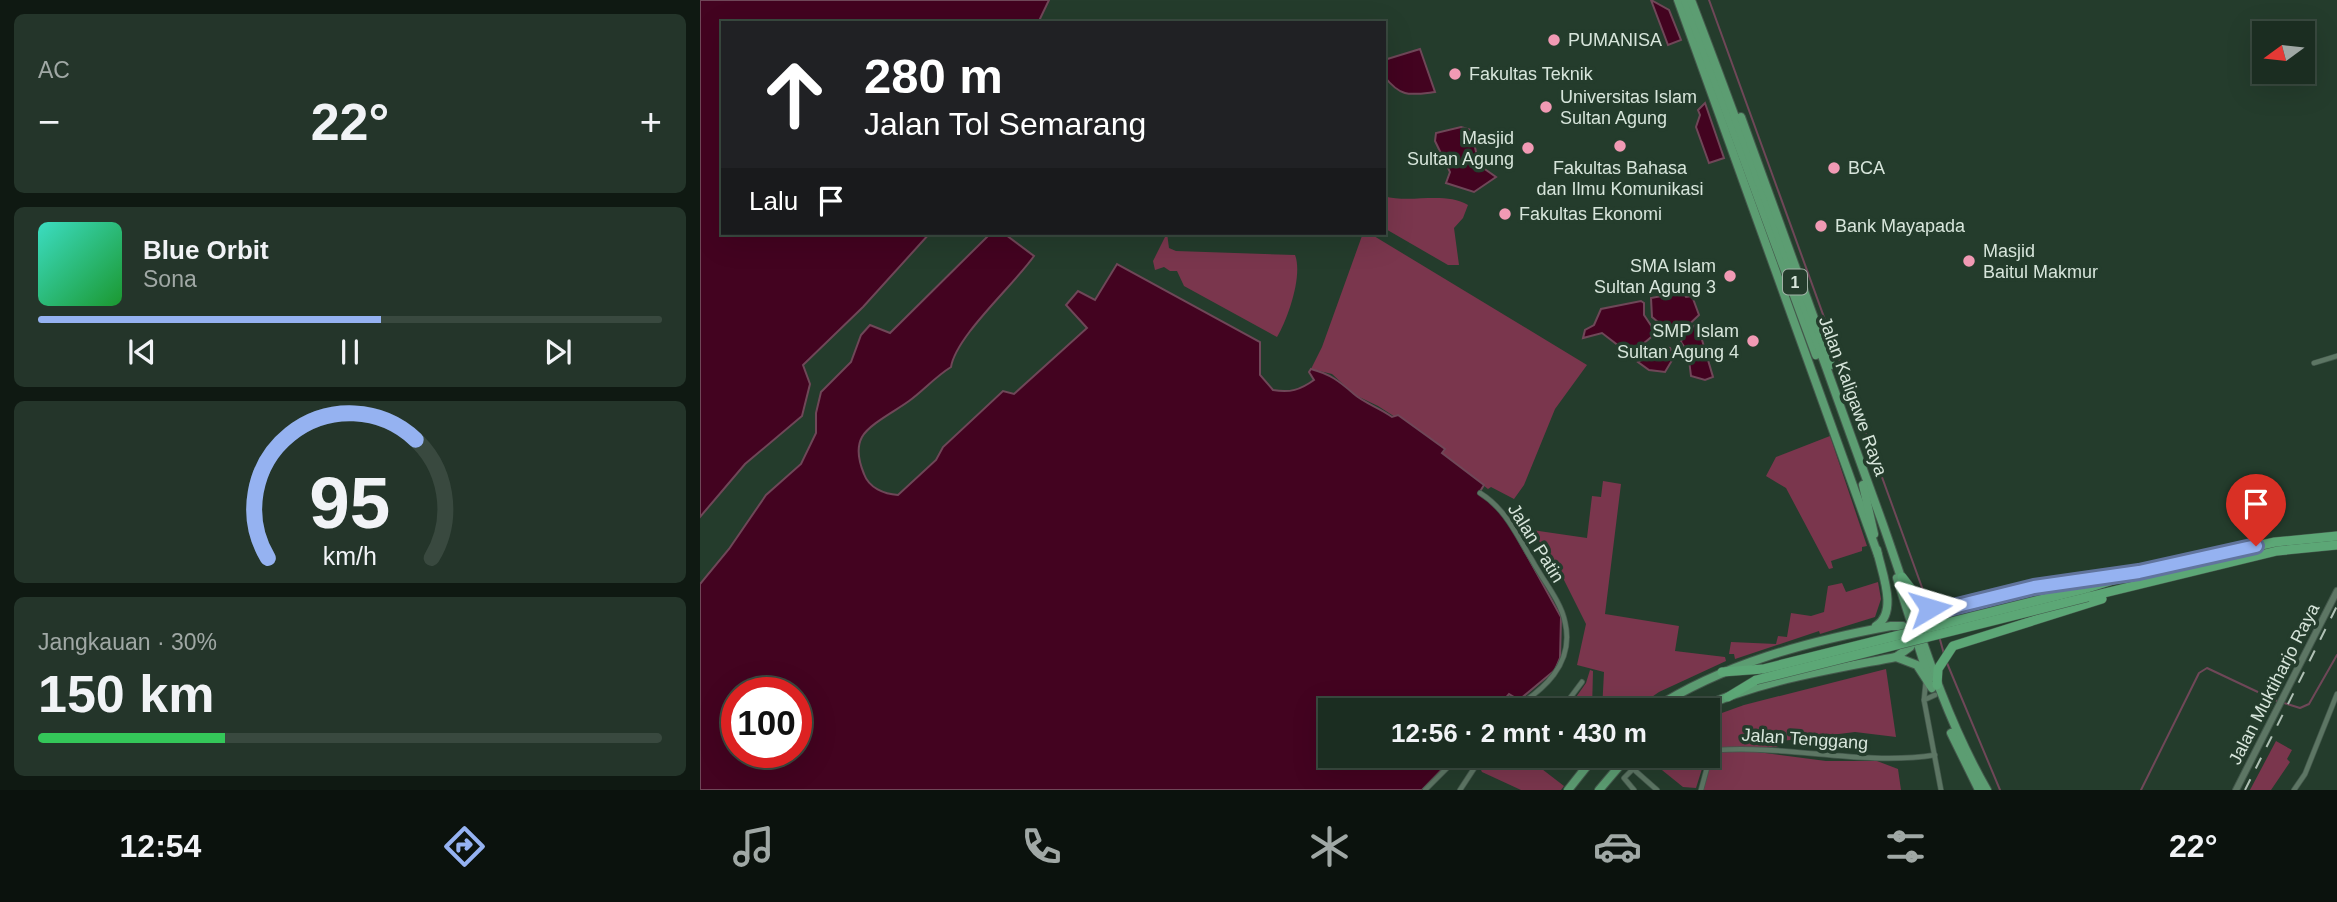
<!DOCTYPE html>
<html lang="id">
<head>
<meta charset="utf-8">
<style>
  :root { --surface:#1b2d21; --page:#24352a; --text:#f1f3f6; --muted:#a0a8a5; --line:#39493f; --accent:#95b2f1 }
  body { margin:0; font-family:Arial,sans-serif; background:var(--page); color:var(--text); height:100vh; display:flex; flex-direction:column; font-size:26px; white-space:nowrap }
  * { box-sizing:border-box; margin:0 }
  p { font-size:23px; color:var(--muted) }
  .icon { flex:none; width:38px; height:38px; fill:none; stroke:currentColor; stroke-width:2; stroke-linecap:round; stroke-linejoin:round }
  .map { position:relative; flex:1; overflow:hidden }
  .panel { display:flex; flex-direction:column; gap:14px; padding:14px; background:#0f1912; width:700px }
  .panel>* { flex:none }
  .guide { position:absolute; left:21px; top:21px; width:665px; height:214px; border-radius:0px; box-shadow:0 7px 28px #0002,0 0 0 2px var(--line); background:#202124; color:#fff; overflow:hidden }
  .needle { width:46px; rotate:255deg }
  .controls { position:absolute; left:1552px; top:21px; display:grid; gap:14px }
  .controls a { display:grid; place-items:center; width:63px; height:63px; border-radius:0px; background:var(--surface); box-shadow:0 7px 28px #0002,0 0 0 2px var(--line); font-size:35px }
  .speed { position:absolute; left:21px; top:677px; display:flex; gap:14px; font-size:35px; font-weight:700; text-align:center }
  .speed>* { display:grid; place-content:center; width:91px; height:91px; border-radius:50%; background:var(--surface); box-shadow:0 7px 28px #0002,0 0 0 2px var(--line); line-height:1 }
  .speed .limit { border:10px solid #d22; background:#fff; color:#111 }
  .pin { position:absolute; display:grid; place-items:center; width:60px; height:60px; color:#fff; margin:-72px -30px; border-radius:50% 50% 50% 0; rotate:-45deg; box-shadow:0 0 7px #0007 }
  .pin .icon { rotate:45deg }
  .me { position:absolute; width:77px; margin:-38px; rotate:83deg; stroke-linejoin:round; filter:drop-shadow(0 0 5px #0008) }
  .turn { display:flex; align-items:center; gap:24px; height:147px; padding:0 28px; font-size:32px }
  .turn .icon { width:91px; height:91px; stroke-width:2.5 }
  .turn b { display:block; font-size:49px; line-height:60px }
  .then { display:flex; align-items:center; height:66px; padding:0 28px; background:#0003; gap:14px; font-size:26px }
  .big { font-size:52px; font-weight:700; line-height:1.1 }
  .panel .card { flex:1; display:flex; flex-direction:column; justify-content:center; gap:10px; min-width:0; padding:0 24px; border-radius:10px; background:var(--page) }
  .panel .dial { align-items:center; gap:0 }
  .dial svg { height:182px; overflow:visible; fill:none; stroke:var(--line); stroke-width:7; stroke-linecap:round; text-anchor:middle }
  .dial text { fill:var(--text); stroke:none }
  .song { display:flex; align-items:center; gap:21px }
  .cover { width:84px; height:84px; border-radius:10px; background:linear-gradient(135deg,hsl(170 70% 55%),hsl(130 70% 35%)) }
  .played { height:7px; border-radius:4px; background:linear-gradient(90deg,var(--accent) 55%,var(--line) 55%) }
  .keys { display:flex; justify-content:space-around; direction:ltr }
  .heat { display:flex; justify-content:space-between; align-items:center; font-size:38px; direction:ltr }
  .charge { height:10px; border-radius:5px; background:linear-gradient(90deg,#34c759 30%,var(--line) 0) }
  .trip { position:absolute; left:618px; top:698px; width:402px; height:70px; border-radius:0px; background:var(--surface); box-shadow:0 7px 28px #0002,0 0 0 2px var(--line); font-weight:700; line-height:70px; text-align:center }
  .tab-bar { display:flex; height:112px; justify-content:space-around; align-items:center; background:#0b120d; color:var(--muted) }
  .tab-bar .icon { width:49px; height:49px }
  .tab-bar .active { color:var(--accent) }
  .tab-bar b { font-size:32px; color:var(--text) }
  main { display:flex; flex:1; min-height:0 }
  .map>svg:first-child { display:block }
</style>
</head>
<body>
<main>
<section class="panel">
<div class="card"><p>AC</p>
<div class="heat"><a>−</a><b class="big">22°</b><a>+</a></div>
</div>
<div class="card">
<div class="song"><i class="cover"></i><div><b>Blue Orbit</b><p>Sona</p></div></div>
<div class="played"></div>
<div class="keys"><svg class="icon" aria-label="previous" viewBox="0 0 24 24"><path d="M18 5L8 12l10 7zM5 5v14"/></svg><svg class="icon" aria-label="pause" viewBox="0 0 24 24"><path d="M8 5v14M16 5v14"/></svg><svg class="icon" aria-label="next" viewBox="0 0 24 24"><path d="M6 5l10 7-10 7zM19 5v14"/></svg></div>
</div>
<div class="card dial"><svg viewBox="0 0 100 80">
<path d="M14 69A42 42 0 1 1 86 69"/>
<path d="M14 69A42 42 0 0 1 79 17" stroke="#95b2f1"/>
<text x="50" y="56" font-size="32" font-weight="700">95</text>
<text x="50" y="72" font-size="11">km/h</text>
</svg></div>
<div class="card"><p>Jangkauan · 30%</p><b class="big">150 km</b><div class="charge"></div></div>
</section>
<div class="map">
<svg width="1637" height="790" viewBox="0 0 1637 790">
  <rect width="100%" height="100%" fill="#243c2c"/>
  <g fill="#7a364d">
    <path d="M 684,196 C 710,204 744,191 768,205 L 763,218 L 754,228 L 759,265 L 748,265 L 684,228 Z"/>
    <path d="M 467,233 L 469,248 L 476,251 L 595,255 C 603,275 588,319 577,337 L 484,286 L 477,271 L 470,271 L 464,267 L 455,270 L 453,261 Z"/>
    <path d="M 663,233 L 669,233 L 887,365 L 855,409 L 824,485 L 814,499 L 791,487 L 788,489 L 742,453 L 745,449 L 678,406 L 655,395 L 632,374 L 611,369 L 622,347 Z"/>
    <path d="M 1130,436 L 1167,546 L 1162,547 L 1162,551 L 1131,561 L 1133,568 L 1129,569 L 1086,488 L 1066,476 L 1076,457 Z"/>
    <path d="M 903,481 L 921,484 L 905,614 L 979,626 L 975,651 L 1025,657 L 1026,661 L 959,692 L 933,710 L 922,703 L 911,710 L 902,710 L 904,672 L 877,665 L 886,624 L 863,578 L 832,530 L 887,538 L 892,496 L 901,497 Z"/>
    <path d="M 1178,582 L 1181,599 L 1175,617 L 1120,634 L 1119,631 L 1035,659 L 1034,654 L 1029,654 L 1031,642 L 1076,644 L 1078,636 L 1087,637 L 1091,613 L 1111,616 L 1124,612 L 1128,586 L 1142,583 L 1146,592 Z"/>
    <path d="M 1186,669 L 1196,737 L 1155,732 L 1082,741 L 1077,747 L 1008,748 L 1008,718 L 1044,705 Z"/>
    <path d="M 890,670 L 893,671 L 892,710 L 867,710 L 886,683 Z"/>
    <path d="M 1576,741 L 1592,750 L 1587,759 L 1590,762 L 1571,790 L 1550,790 Z"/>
    <path d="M 1050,751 L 1126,761 L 1177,761 L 1198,769 L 1201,790 L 1000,790 L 1013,752 Z"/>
    <path d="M 797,756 L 825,756 L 864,786 L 861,790 L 821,790 L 782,772 L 780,768 Z"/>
    <path d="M 954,756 L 1006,756 L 996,788 L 983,787 L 952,762 Z"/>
  </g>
  <g fill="#430320" stroke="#6f4758" stroke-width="2" fill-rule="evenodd">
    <path d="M 0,0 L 349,0 L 338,23 L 23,23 L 23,233 L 230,233 L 163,307 L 103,365 L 110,384 L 102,416 L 45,464 L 0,517 Z"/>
    <path d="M 951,0 L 969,10 L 981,40 L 968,45 Z"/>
    <path d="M 720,49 L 735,92 C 710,95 701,98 684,76 L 684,60 Z"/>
    <path d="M 1005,103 L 1024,158 L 1009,163 L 996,127 L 1000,115 L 998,110 Z"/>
    <path d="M 761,127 L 771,130 L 779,165 L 796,177 L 774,192 L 746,183 L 750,172 L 735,141 L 736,133 Z"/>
    <path d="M 291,233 L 306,235 L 334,256 C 313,286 256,336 251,367 C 235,377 224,390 209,401 C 197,410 169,424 162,437 C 156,448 159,462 164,474 C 169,488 184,494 198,495 L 236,460 L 243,447 L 303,391 L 314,394 L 387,328 L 366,305 L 378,291 L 395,300 L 417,264 L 560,342 L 560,375 L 573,390 C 590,393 600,390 614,380 L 609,372 L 611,369 C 630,374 639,381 654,394 C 664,403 680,408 692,417 L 698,415 L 745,449 L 742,453 L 784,485 L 779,493 L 797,508 L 810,525 L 861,617 L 860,658 L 855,670 L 819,700 L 809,694 L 803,701 L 808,707 L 803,710 L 630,710 L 630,756 L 755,756 L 722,790 L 0,790 L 0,584 L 29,549 L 66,495 L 101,464 L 116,433 L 116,413 L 121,392 L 151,362 L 161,335 L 170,325 L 190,333 ZM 37,693 L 96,693 L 96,752 L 37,752 Z"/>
    <path d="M 983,292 L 986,297 L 992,296 L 999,315 L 980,333 L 970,332 L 952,317 L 951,298 Z"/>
    <path d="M 941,301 L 944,303 L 944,315 L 956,333 L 937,349 L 919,346 L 902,333 L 883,338 L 885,330 L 894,325 L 901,309 Z"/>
    <path d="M 997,323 L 1013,377 L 1005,380 L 991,376 L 988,352 L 981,342 L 983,336 Z"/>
    <path d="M 963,347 L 970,348 L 974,357 L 965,372 L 949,370 L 938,362 Z"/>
  </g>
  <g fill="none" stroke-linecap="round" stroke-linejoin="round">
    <g stroke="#6f4758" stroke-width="2">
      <path d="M 1009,0 L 1228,604"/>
      <path d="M 1239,636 L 1244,654"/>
      <path d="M 1247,663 L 1300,790"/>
      <path d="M 1584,703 L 1600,708 L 1609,704 L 1637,655"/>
      <path d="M 1441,790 L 1499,673 L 1507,668 L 1579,702"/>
    </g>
    <defs>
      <g id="minor">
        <path d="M 1614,363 L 1637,356"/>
        <path d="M 780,493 C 806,509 817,536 832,560 C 842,579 861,601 865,622 C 875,664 843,691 811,710"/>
        <path d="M 1235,695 L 1224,700 L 1241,790"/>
        <path d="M 832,698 L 845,710"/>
        <path d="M 1224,700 L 1226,680"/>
        <path d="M 861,710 L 882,682"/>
        <path d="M 938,756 L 931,767 L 957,790"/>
        <path d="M 933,769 L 924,778 L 934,790"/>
        <path d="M 725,790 L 759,756"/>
        <path d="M 760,790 L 775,767 L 789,756"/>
        <path d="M 1001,790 L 1011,753 L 1017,750 C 1090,745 1163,766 1235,755"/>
        <path d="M 1594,790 L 1605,774 L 1637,694"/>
      </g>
      <path id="tertiary" d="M 1536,790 L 1637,591"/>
      <g id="trunk">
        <path d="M 978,0 L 1178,555"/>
        <path d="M 985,0 L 1116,355"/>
        <path d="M 991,0 C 1057,172 1118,346 1181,519 C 1214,611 1238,705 1287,790"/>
        <path d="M 1041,117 L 1131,365"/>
        <path d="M 1163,485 L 1174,534"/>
        <path d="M 1197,578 L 1229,679"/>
        <path d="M 1176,626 C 1199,612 1181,571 1177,550"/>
        <path d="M 1196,657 L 1217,665 L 1232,688"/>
        <path d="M 952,710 C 1022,664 1109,641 1191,626 L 1203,626 L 1213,634"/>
        <path d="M 996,710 C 1057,681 1129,670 1196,657 L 1210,647 L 1216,636"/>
        <path d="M 1251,733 L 1279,790"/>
        <path d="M 868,790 L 895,756"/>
        <path d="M 899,790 L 928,756"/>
      </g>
      <g id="motorway">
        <path d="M 1202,577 L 1225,607 L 1241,610 L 1334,587 L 1420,574"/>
        <path d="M 1384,589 L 1439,572 L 1575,542 L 1637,536"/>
        <path d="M 1388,597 L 1577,551 L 1637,545"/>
        <path d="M 1022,672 L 1063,669"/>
        <path d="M 1237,685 L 1238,669 L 1253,646 L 1402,599"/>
        <path d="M 1028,697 L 1056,680"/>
      </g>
    </defs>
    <use href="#minor" stroke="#44594c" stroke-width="6"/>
    <use href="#tertiary" stroke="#44594c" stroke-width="8"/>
    <use href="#trunk" stroke="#44594c" stroke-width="10"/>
    <use href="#motorway" stroke="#44594c" stroke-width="10"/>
    <use href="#minor" stroke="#5d7664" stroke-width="4.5"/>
    <use href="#tertiary" stroke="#5d7664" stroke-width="6"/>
    <use href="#trunk" stroke="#5c9d72" stroke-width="8"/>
    <use href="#motorway" stroke="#5ca776" stroke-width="9"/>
    <path stroke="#b0c0b5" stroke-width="2" stroke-dasharray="12 12" stroke-linecap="butt" d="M 1545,790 L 1637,606"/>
    <defs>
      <g id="motorway-bridge">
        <path d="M 1063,669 L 1384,589"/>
        <path d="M 1056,680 L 1388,597"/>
      </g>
    </defs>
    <use href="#motorway-bridge" stroke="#44594c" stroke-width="10" stroke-linecap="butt"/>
    <use href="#motorway-bridge" stroke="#5ca776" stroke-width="9"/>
  </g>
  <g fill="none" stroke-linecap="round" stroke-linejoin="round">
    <defs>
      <path id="route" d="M 1230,608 L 1241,610 L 1334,587 L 1439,572 L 1556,546"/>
    </defs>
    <use href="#route" stroke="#61749d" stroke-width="18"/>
    <use href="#route" stroke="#95b2f1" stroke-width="12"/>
  </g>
  <g fill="#f19ab4" stroke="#243c2c" stroke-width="2.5">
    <circle cx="854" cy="40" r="7"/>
    <circle cx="755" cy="74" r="7"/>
    <circle cx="846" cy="107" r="7"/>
    <circle cx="920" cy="146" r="7"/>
    <circle cx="828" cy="148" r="7"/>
    <circle cx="1134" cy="168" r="7"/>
    <circle cx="805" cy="214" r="7"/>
    <circle cx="1121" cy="226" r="7"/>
    <circle cx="1269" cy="261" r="7"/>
    <circle cx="1030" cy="276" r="7"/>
    <circle cx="1053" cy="341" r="7"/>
  </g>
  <g text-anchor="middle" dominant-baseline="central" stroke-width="7" stroke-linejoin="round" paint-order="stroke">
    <rect fill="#243c2c" stroke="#a1b2a6" stroke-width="2" x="1083" y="269.5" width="24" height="25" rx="5"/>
    <g font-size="16" font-weight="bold" fill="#d7e5db">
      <text x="1095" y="282">1</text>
    </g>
    <g font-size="18" fill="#d7e5db" stroke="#243c2c" text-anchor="start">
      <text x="868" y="40">PUMANISA</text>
      <text x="769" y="74">Fakultas Teknik</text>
      <text x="860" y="97">Universitas Islam<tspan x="860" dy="21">Sultan Agung</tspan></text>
      <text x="814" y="138" text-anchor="end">Masjid<tspan x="814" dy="21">Sultan Agung</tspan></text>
      <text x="920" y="168" text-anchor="middle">Fakultas Bahasa<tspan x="920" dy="21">dan Ilmu Komunikasi</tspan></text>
      <text x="1148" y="168">BCA</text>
      <text x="819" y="214">Fakultas Ekonomi</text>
      <text x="1135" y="226">Bank Mayapada</text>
      <text x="1283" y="251">Masjid<tspan x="1283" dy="21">Baitul Makmur</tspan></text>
      <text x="1016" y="266" text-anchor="end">SMA Islam<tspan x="1016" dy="21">Sultan Agung 3</tspan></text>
      <text x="1039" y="331" text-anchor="end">SMP Islam<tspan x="1039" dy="21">Sultan Agung 4</tspan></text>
    </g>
    <g font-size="18" fill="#d7e5db" stroke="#243c2c">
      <text transform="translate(1153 396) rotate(70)">Jalan Kaligawe Raya</text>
      <text transform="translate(836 543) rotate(58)">Jalan Patin</text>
      <text transform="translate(1574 684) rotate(-63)">Jalan Muktiharjo Raya</text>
      <text transform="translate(1105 739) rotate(4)">Jalan Tenggang</text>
    </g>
  </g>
</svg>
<div class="controls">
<a><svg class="needle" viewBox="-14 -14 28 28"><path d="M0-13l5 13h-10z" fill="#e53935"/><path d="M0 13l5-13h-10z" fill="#a0a8a5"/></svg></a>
</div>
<div class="speed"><div class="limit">100</div></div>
<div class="pin" style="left:1556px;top:546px;background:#d93025"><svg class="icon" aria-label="arrive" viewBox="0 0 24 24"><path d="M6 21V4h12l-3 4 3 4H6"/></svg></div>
<svg class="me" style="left:1230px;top:608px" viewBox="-20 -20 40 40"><path d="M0-17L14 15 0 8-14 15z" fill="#95b2f1" stroke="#fff" stroke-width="4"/></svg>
<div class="trip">12:56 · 2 mnt · 430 m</div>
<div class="guide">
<div class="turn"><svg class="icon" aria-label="ahead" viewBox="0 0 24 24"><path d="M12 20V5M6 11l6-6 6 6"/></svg><div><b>280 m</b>Jalan Tol Semarang</div></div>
<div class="then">Lalu<svg class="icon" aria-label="arrive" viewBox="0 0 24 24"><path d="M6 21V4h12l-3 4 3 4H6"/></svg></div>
</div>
</div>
</main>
<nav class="tab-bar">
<b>12:54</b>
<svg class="icon active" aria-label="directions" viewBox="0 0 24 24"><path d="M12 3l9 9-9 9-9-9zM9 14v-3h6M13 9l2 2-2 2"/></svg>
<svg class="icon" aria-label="music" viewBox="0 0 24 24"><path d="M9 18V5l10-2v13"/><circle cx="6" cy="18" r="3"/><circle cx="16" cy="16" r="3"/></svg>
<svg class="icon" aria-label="phone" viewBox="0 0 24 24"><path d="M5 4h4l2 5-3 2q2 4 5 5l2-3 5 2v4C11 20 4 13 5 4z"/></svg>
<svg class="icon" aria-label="climate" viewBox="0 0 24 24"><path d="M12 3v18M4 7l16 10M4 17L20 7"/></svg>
<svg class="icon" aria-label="car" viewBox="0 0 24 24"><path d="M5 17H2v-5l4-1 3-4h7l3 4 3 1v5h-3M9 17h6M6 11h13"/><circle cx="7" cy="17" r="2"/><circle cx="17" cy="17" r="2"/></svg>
<svg class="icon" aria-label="filters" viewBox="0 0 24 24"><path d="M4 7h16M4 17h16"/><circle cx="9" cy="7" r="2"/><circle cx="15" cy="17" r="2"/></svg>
<b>22°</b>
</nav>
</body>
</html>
